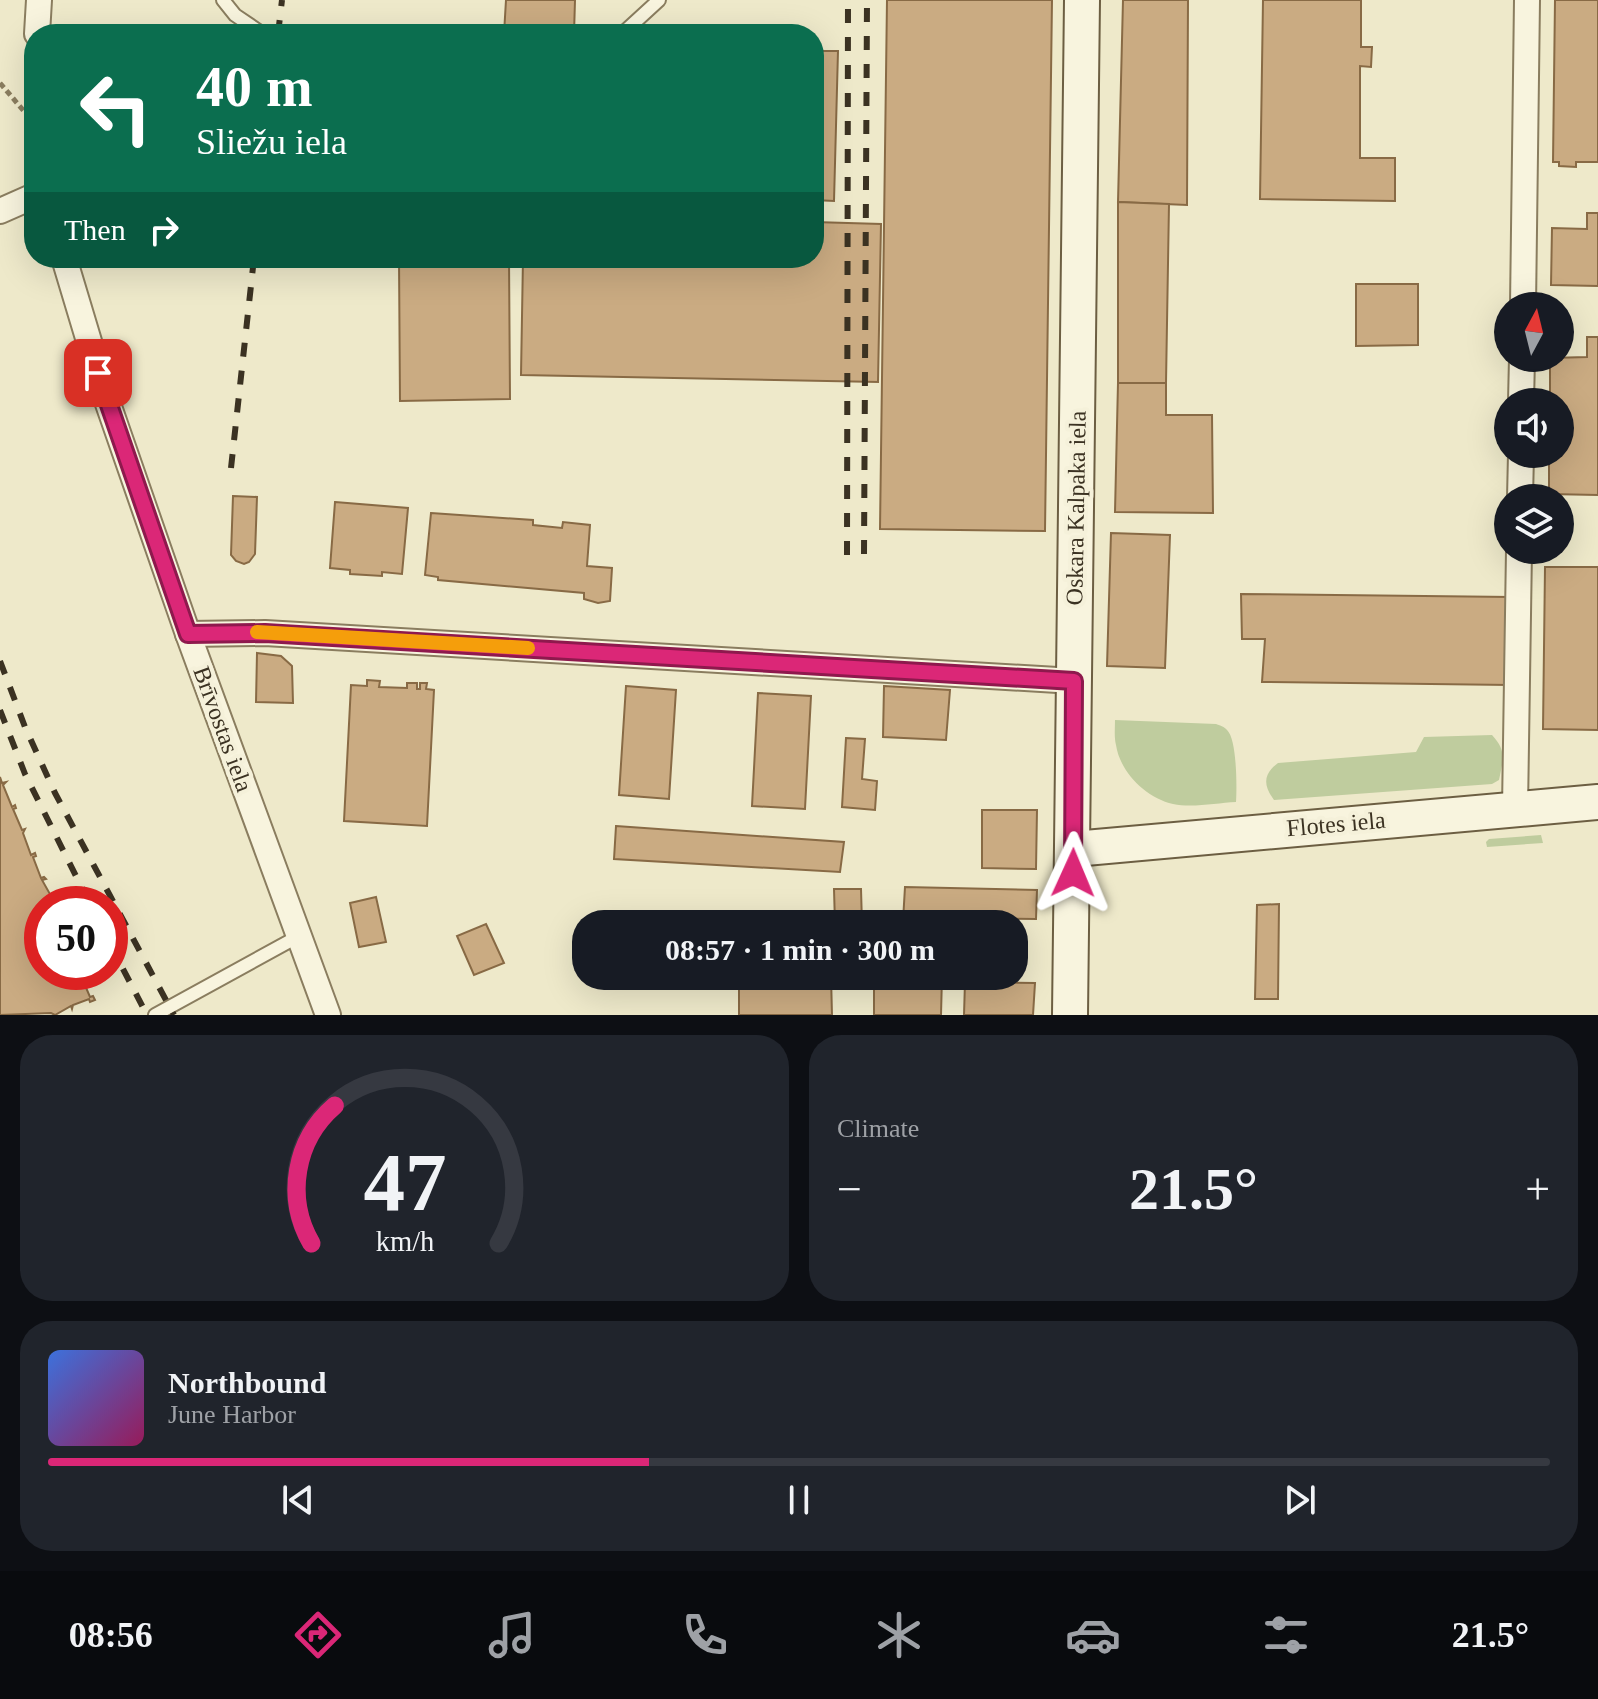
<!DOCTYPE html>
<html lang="en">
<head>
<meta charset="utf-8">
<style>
  :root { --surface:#171b24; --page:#20242c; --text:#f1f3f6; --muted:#9ea1a6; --line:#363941; --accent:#db2777 }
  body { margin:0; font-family:"Times New Roman",serif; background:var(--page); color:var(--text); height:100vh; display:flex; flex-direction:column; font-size:30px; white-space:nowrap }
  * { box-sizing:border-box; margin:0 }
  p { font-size:26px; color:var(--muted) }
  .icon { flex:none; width:44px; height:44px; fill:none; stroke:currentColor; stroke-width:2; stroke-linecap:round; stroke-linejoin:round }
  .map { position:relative; height:1015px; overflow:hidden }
  .side { display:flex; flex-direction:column; gap:20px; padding:20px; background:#0d0f14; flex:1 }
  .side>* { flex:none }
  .banner { position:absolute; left:24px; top:24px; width:800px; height:244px; border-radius:32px; box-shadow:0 8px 32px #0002; background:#0b6e4f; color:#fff; overflow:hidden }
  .needle { width:52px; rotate:7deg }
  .buttons { position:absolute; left:1494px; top:292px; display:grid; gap:16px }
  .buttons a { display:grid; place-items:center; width:80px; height:80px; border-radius:50%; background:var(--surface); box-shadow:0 8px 32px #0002; font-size:40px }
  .speed { position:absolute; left:24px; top:886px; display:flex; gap:16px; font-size:40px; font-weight:700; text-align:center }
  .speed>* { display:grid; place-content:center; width:104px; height:104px; border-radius:50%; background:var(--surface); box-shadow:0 8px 32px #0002; line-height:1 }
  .speed .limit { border:12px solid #d22; background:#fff; color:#111 }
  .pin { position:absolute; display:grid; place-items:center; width:68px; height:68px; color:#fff; margin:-34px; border-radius:16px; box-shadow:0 4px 12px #0006 }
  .me { position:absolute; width:88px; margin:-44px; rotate:1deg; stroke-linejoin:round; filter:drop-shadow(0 0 6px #0008) }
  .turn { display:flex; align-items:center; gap:28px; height:168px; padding:0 40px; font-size:36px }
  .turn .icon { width:104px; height:104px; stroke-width:2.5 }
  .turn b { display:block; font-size:56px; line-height:68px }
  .then { display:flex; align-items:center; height:76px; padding:0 40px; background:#0003; gap:16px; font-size:30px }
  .big { font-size:60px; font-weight:700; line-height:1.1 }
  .side .tile { flex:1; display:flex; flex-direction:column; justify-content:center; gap:12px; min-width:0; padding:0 28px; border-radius:32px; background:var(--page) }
  .side .dial { align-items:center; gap:0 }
  .dial svg { height:208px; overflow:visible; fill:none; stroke:var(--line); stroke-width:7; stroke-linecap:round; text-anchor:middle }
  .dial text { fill:var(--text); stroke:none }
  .song { display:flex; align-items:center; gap:24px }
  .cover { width:96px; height:96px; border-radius:12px; background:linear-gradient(135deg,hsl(220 70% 55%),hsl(330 70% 35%)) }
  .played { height:8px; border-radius:4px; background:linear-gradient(90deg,var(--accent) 40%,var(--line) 40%) }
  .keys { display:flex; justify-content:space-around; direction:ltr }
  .heat { display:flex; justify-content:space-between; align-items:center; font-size:44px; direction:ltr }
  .side .tiles { flex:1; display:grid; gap:20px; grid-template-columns:1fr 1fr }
  .tile:last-child { grid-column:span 2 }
  .trip { position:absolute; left:572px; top:910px; width:456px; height:80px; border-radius:32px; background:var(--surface); box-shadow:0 8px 32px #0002; font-weight:700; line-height:80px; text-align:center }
  .tabs { display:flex; height:128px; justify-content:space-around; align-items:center; background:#090b0e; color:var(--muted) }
  .tabs .icon { width:56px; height:56px }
  .tabs .current { color:var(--accent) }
  .tabs b { font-size:36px; color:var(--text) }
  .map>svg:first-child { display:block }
</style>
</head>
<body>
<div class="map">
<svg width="1598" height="1015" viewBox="0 0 1598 1015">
  <rect width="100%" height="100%" fill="#eee9ca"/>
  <g fill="#bfcc9e">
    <path d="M 1115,720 L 1216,724 C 1219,725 1225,727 1227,730 C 1237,739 1237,788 1236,802 C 1217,803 1192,808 1173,804 C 1146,798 1120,772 1116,745 C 1114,737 1115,728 1115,720 Z"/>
    <path d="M 1492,735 C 1507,751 1503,760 1499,780 L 1492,784 L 1274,800 C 1263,785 1263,774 1278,763 L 1416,752 L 1424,737 Z"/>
    <path d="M 1541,835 L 1543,843 L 1487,847 L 1486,842 L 1489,839 Z"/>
  </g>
  <g fill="#caab82" stroke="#886a45" stroke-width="2">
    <path d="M 506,0 L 575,0 L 574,34 L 504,34 Z"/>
    <path d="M 887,0 L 1052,0 L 1045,531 L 880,529 Z"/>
    <path d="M 1123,0 L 1188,0 L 1187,205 L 1118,202 Z"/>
    <path d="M 1263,0 L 1361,0 L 1361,47 L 1372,47 L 1371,67 L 1360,66 L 1360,158 L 1395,158 L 1395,201 L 1260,199 Z"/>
    <path d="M 1555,0 L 1598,0 L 1598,162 L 1576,162 L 1576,167 L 1559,166 L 1559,162 L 1553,162 Z"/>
    <path d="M 814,51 L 838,51 L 834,201 L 814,200 Z"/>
    <path d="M 1118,202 L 1169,204 L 1166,383 L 1118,383 Z"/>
    <path d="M 1587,213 L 1598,213 L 1598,286 L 1551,285 L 1552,228 L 1587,229 Z"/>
    <path d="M 814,222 L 881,224 L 878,382 L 521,375 L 523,258 L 814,258 Z"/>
    <path d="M 399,258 L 509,258 L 510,399 L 400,401 Z"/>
    <path d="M 1356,284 L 1418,284 L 1418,345 L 1356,346 Z"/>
    <path d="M 1587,337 L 1598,337 L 1598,495 L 1549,494 L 1549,454 L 1560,454 L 1560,402 L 1550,402 L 1550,358 L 1587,357 Z"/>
    <path d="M 1118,383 L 1166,383 L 1166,415 L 1212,415 L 1213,513 L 1115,512 Z"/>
    <path d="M 233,496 L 257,497 L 255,554 L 249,562 L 244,564 L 236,561 L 231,555 Z"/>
    <path d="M 335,502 L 408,508 L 402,574 L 382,572 L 382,576 L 350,574 L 350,570 L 330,568 Z"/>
    <path d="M 431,513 L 533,520 L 533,525 L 562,528 L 563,522 L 590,525 L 587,566 L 612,568 L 610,601 L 598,603 L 584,599 L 584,593 L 438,580 L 438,577 L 425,575 Z"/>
    <path d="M 1111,533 L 1170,535 L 1165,668 L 1107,666 Z"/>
    <path d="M 1545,567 L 1598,567 L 1598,730 L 1543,729 Z"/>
    <path d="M 1241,594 L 1511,597 L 1510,685 L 1262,682 L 1265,639 L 1242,639 Z"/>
    <path d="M 257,653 L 281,656 L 292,666 L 293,703 L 256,702 Z"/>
    <path d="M 367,680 L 380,681 L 379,687 L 407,688 L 407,683 L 417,683 L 417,689 L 420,689 L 420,683 L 427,683 L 426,689 L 434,690 L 427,826 L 344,821 L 351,685 L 367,686 Z"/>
    <path d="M 626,686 L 676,690 L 669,799 L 619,795 Z"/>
    <path d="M 884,686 L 950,690 L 946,740 L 883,737 Z"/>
    <path d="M 758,693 L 811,696 L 805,809 L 752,806 Z"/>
    <path d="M 846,738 L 865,739 L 862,779 L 877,781 L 875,810 L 842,807 Z"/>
    <path d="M 0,777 L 2,783 L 6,782 L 3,785 L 12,807 L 15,805 L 16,808 L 13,809 L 22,830 L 25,829 L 23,833 L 31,855 L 35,853 L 36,856 L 33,857 L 41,878 L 44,877 L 46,879 L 42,880 L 55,903 L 42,904 L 42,972 L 83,973 L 85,975 L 81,976 L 90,997 L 93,996 L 95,1000 L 90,1002 L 89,999 L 73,1005 L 72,1009 L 71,1006 L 55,1015 L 51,1013 L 0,1015 Z"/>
    <path d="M 982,810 L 1037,810 L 1036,869 L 982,868 Z"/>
    <path d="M 616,826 L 844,842 L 840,872 L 614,859 Z"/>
    <path d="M 905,887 L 1037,890 L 1036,919 L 944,918 L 944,924 L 928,924 L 928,920 L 903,921 Z"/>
    <path d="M 834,889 L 861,889 L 862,924 L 835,924 Z"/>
    <path d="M 376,897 L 386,942 L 359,947 L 350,903 Z"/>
    <path d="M 1279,904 L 1278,999 L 1255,999 L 1257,905 Z"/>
    <path d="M 486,924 L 504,963 L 474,975 L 457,936 Z"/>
    <path d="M 739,976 L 831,976 L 832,1015 L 739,1015 Z"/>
    <path d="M 927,976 L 942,976 L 941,1015 L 874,1015 L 874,986 L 926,987 Z"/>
    <path d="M 965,982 L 1035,983 L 1033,1015 L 964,1015 Z"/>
  </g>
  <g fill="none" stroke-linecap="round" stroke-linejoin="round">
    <defs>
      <g id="lane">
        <path d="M 223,0 L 235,15 L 263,34"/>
        <path d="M 622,34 L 659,0"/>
        <path d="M 155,1015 L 299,936"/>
      </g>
      <g id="street">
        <path d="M 37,34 L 39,0"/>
        <path d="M 0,211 L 34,196"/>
        <path d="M 64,258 L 106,398 L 188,634 L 328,1015"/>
        <path d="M 1523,306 L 1527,0"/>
        <path d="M 1521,402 L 1522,358"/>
        <path d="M 1520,498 L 1521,454"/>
        <path d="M 188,634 L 265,633 L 1074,681"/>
        <path d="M 1515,808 L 1519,550"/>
      </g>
      <g id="secondary">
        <path d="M 1074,849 L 1598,802"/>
        <path d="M 1070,1015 L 1082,0"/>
      </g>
    </defs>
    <use href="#lane" stroke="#8a7d5f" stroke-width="16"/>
    <use href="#street" stroke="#8a7d5f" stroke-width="28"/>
    <use href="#secondary" stroke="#6c5e42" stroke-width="38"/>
    <path stroke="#8a7d5f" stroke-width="5" stroke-dasharray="6 4" stroke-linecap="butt" d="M 0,83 L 34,123"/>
    <use href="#lane" stroke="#f8f4de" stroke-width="12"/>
    <use href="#street" stroke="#f8f4de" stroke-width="24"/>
    <use href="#secondary" stroke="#f8f4de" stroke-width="34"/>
    <g stroke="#3b3222" stroke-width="6" stroke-dasharray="14 14" stroke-linecap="butt">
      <path d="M 278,34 L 282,0"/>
      <path d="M 231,468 L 254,258"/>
      <path d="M 864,554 L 867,0"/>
      <path d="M 847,555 L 848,0"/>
      <path d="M 0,661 L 25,727 L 55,793 L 174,1015"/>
      <path d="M 0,710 L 25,774 L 90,904"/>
      <path d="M 110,944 L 147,1015"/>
    </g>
  </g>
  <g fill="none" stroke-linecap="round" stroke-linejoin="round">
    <defs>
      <path id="route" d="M 98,373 L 188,634 L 265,633 L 1074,681 L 1073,873"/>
    </defs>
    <use href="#route" stroke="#8e194d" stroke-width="20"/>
    <use href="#route" stroke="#db2777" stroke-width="14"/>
    <path stroke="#f59e0b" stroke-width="14" d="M 257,632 L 528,648"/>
  </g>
  <g text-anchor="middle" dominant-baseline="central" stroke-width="8" stroke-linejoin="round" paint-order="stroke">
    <g font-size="24" fill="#3b3222" stroke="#f5f1da">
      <text transform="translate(1076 508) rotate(-89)">Oskara Kalpaka iela</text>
      <text transform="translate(223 729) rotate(70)">Brīvostas iela</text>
      <text transform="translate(1336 824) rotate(-5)">Flotes iela</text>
    </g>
  </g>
</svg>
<div class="buttons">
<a><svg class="needle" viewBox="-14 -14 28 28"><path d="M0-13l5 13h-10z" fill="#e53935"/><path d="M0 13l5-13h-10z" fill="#9ea1a6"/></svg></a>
<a><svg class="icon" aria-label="sound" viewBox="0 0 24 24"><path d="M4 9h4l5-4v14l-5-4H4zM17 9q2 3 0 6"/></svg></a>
<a><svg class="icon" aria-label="layers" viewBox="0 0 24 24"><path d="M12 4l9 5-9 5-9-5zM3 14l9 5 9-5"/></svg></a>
</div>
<div class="speed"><div class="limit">50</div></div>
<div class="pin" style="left:98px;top:373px;background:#d93025"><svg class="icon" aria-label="arrive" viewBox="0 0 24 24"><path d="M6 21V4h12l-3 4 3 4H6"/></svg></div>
<svg class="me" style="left:1073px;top:873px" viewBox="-20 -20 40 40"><path d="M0-17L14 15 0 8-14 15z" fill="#db2777" stroke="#fff" stroke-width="4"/></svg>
<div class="trip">08:57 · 1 min · 300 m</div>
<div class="banner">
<div class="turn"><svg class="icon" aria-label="left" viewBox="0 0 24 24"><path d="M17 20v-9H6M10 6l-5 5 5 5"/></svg><div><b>40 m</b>Sliežu iela</div></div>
<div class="then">Then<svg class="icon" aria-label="right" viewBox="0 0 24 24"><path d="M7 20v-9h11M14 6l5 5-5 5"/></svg></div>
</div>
</div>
<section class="side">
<div class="tiles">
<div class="tile dial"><svg viewBox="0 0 100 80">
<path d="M14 69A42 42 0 1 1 86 69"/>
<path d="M14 69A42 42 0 0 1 23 16" stroke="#db2777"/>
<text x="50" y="56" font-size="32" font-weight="700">47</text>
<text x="50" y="72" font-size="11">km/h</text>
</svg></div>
<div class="tile"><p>Climate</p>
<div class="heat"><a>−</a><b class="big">21.5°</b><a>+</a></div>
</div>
<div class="tile">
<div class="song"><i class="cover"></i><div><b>Northbound</b><p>June Harbor</p></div></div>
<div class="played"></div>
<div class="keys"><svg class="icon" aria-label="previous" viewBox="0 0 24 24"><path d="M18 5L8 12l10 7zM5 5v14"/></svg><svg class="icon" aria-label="pause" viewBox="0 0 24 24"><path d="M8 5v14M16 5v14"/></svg><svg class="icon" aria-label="next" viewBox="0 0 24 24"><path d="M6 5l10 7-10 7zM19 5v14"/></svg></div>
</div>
</div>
</section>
<nav class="tabs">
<b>08:56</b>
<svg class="icon current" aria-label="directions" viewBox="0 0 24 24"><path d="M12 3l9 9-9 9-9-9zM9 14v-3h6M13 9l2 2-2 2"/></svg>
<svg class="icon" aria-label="music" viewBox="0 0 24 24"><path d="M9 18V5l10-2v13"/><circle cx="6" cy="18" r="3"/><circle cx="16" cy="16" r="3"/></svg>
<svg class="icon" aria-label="phone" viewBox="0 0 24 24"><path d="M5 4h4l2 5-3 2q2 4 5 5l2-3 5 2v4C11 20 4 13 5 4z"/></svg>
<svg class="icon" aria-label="climate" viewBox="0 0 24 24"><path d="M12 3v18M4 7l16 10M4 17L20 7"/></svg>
<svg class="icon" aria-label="car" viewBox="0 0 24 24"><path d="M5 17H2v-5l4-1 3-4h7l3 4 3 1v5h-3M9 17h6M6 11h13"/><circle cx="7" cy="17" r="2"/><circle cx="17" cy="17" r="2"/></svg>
<svg class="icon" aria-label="filters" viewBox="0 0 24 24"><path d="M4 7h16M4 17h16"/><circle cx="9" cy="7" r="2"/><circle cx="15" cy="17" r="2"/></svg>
<b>21.5°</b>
</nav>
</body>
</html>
